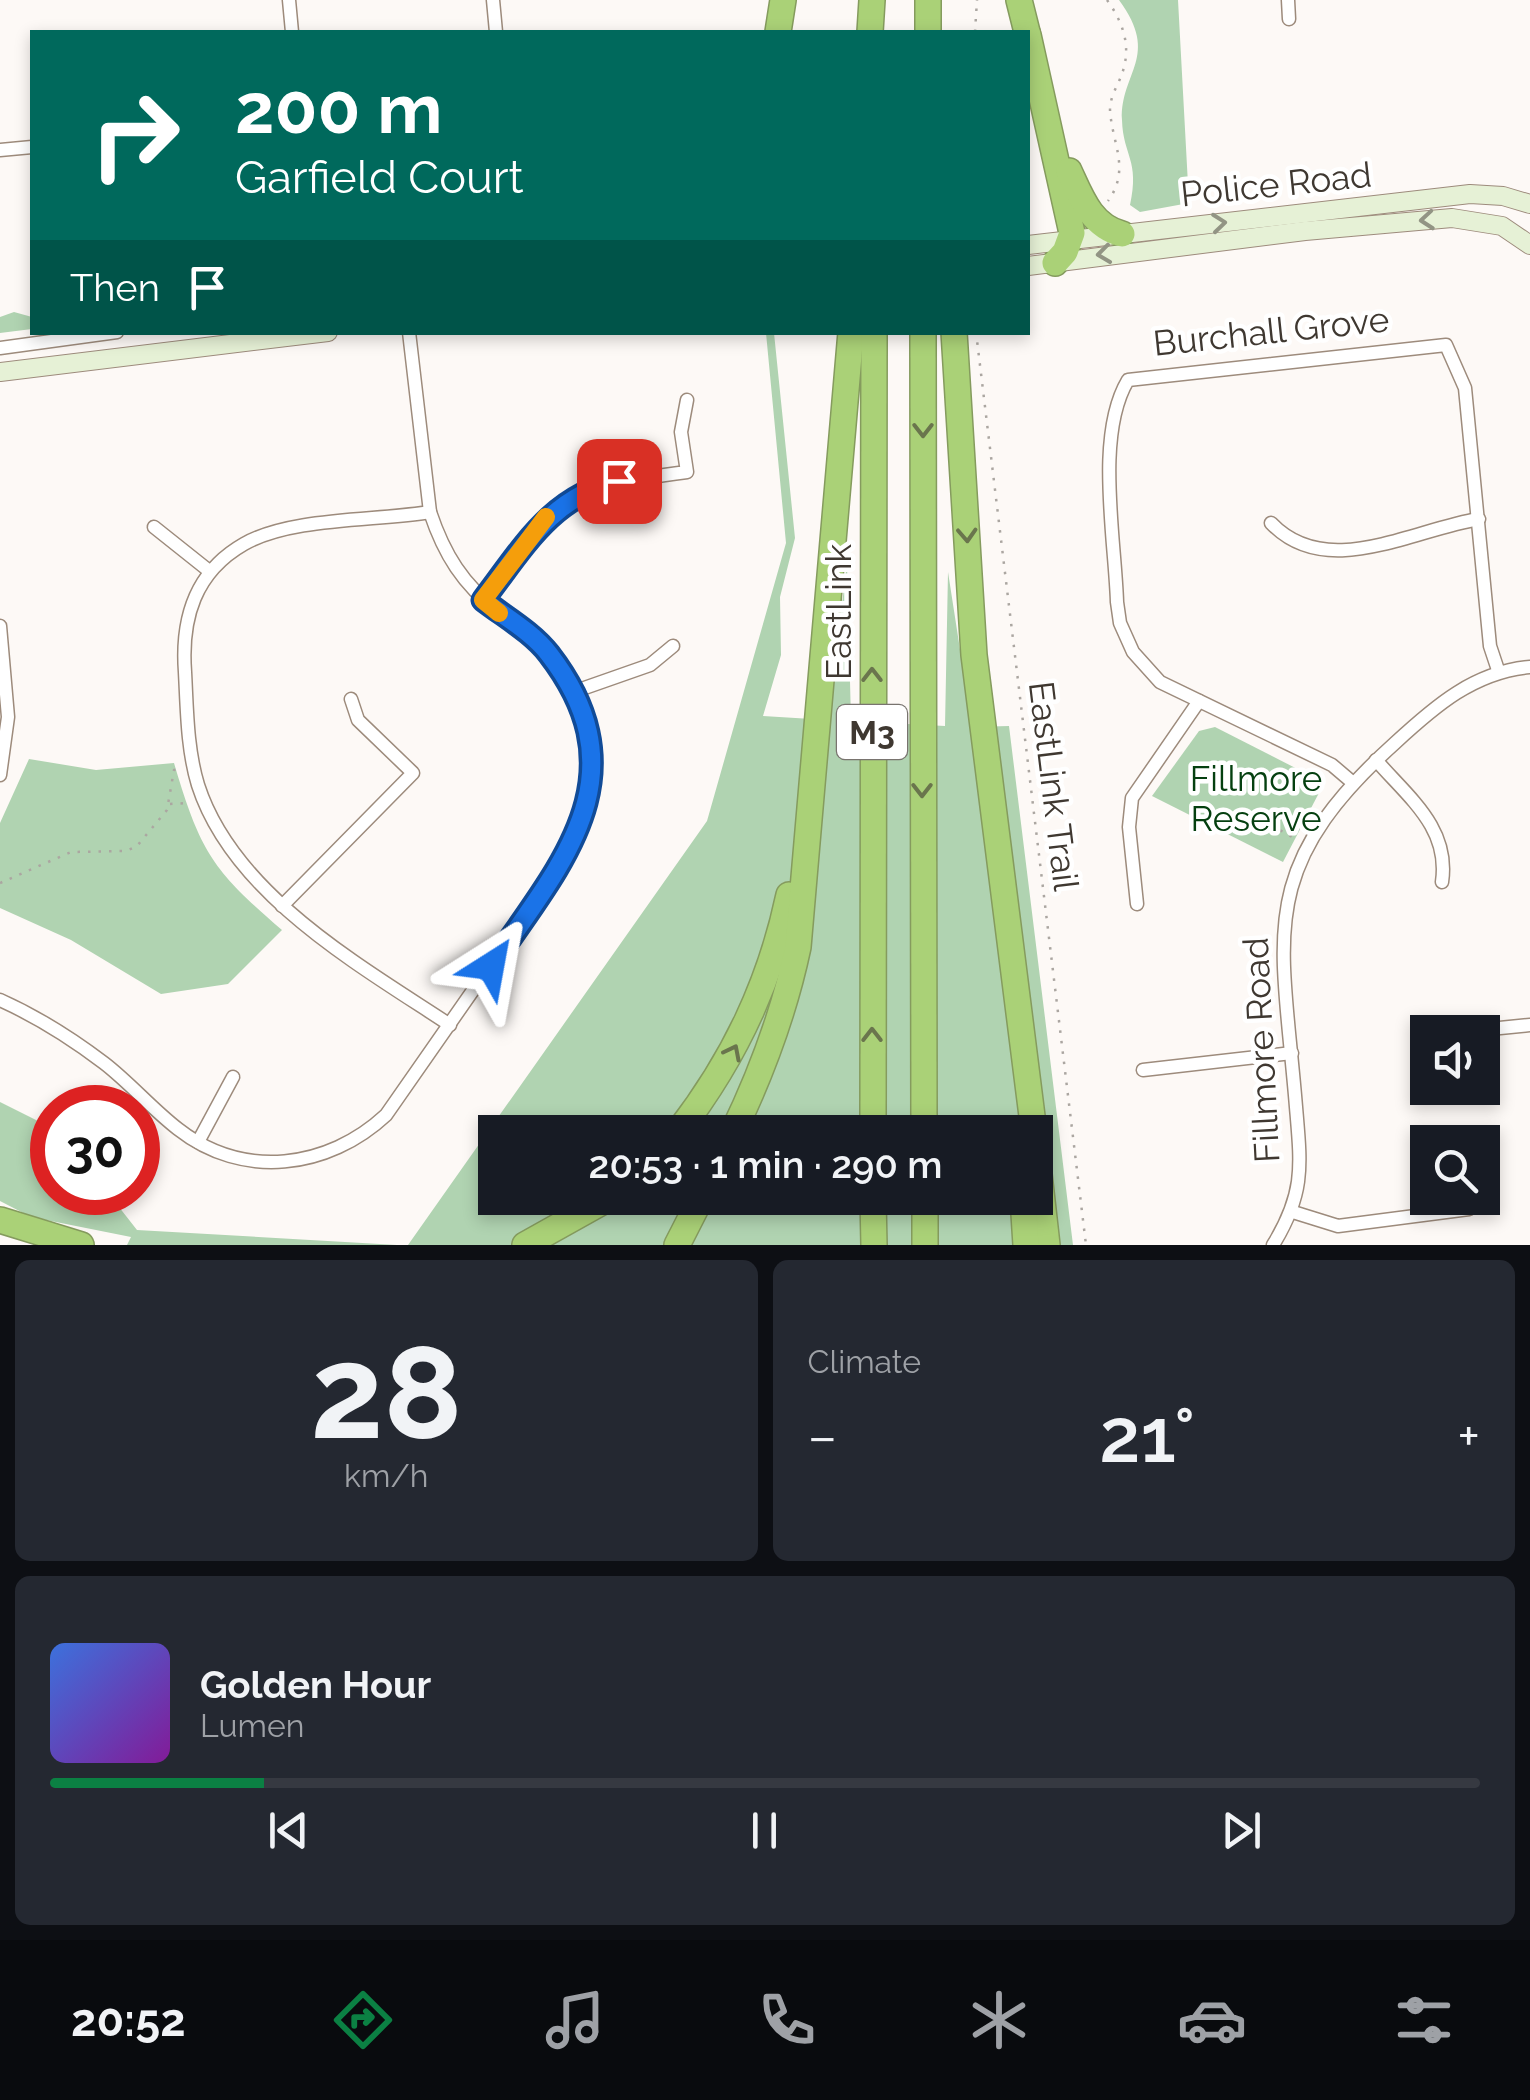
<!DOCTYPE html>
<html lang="en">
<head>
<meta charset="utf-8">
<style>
  :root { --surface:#171b24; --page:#242831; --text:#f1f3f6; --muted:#9ea1a6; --line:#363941; --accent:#0b8043 }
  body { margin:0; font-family:Raleway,sans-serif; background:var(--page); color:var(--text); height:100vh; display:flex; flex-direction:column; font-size:38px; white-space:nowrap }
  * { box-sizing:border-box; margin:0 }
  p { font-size:32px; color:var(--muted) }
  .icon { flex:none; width:55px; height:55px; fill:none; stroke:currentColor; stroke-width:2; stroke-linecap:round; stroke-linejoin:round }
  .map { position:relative; height:1245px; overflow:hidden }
  .sheet { display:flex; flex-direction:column; gap:15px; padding:15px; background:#0d0f14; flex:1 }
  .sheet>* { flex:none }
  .hud { position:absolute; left:30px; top:30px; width:1000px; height:305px; border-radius:0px; box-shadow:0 5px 15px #0003; background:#00695c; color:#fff; overflow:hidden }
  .fabs { position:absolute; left:1410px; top:1015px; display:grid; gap:20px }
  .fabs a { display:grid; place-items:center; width:90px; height:90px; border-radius:0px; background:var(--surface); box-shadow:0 5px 15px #0003; font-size:50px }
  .speed { position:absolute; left:30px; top:1085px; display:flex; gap:20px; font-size:50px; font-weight:700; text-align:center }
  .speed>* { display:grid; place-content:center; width:130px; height:130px; border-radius:50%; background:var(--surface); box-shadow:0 5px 15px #0003; line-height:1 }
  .speed .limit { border:15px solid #d22; background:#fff; color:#111 }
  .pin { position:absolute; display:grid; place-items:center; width:85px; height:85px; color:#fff; margin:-42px; border-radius:20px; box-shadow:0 5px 15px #0006 }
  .me { position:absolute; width:110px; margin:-55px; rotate:34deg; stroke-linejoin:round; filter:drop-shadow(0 0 8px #0008) }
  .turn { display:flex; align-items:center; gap:35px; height:210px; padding:0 40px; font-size:45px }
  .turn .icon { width:130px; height:130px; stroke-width:2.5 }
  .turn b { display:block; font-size:70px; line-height:85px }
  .then { display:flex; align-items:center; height:95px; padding:0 40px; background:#0003; gap:20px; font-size:38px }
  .big { font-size:75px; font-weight:600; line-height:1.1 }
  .sheet .card { flex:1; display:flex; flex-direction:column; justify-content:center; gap:15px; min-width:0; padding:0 35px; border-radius:15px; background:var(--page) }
  .sheet .dial { align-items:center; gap:0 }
  .dial b { font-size:130px; line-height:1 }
  .song { display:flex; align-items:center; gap:30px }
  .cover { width:120px; height:120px; border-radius:15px; background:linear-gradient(135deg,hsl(220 70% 55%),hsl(290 70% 35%)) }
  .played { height:10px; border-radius:5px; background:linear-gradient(90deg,var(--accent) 15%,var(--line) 15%) }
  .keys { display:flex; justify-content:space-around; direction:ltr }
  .heat { display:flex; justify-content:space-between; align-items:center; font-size:55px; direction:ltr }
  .sheet .tiles { flex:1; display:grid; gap:15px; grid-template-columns:1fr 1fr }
  .card:last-child { grid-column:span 2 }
  .trip { position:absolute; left:478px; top:1115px; width:575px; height:100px; border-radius:0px; background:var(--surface); box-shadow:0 5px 15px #0003; font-weight:600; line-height:100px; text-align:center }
  .tabs { display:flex; height:160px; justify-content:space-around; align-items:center; background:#090b0e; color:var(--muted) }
  .tabs .icon { width:70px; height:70px }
  .tabs .active { color:var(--accent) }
  .tabs b { font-size:45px; color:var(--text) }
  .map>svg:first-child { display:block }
</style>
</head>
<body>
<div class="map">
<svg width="1530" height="1245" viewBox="0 0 1530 1245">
  <rect width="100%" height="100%" fill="#fdf9f6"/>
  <g fill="#b0d3b1" fill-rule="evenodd">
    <path d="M 1119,0 L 1178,0 L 1189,203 L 1140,212 L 1130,205 C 1140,160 1123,156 1122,120 C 1120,72 1161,57 1119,0 Z"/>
    <path d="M 14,312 L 32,317 L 32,329 L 0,333 L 0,317 Z"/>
    <path d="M 766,333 L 774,333 L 795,538 L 780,597 L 781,655 L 763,716 L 828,720 L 847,563 L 851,721 L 945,726 L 948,572 L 972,727 L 1009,726 L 1073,1245 L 408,1245 L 707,821 L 786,543 ZM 495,1132 L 1035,1132 L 1035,1198 L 495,1198 Z"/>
    <path d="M 1215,727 L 1319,780 L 1321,789 L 1283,862 L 1152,796 L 1199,731 Z"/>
    <path d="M 29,759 L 96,770 L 174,763 C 200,851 212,870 282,930 L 228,984 L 161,994 L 71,940 L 0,908 L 0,823 Z"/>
    <path d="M 0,1102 L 52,1128 L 52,1192 L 108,1193 L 137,1230 L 397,1245 L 127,1245 L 131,1237 L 31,1217 L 0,1201 Z"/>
  </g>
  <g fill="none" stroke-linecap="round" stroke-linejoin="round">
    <defs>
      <g id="street">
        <path d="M 289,0 L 292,32"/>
        <path d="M 493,0 L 496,32"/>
        <path d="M 1288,0 L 1289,19"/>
        <path d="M 0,150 L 32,147"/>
        <path d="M 0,348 L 117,332"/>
        <path d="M 430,512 C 376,521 291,517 244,544 C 195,572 181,618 185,672 C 187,709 187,749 198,785 C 233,894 359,965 450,1025"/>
        <path d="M 1271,523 C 1326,581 1411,530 1479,519"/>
        <path d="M 154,527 L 208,570"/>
        <path d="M 483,600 C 560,499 556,489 687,472 L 681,432 L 687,400"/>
        <path d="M 0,626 L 8,717 L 0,775"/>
        <path d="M 573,692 L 650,665 L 673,646"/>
        <path d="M 1376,760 C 1409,798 1450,828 1442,882"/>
        <path d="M 1352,782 L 1332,765 L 1160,682 L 1133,652 L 1120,623 L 1117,602 C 1115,538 1095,435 1128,380 L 1446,345 L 1465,388 L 1490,646 L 1498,670"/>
        <path d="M 1137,904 L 1129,827 L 1132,798 L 1199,701"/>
        <path d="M 282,906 L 413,773 L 358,720 L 351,699"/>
        <path d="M 0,1000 C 38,1017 71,1038 104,1063 C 130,1083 152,1109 178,1129 C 243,1180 328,1169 386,1115 L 573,847 C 596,779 598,709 547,651 C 533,635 515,624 499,612 C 463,585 444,554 430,512 L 409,332"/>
        <path d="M 1460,1032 L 1530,1025"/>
        <path d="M 1143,1070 L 1292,1053"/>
        <path d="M 198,1142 L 233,1077"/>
        <path d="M 1293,1212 L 1338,1226 L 1469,1209"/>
        <path d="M 1273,1245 C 1305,1193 1301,1166 1296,1107 C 1282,935 1253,871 1395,743 C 1435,706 1474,672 1530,667"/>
      </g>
      <g id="secondary">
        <path d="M 1028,245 L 1470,194 L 1503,196 L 1530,204"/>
        <path d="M 1028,266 L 1305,231 L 1452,218 L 1502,226 L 1530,245"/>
        <path d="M 0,372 L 328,332"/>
      </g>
      <g id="highway">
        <path d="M 1019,0 L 1027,32"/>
        <path d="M 778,32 L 783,0"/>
        <path d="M 870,32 L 872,0"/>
        <path d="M 928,32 L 928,0"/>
        <path d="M 1028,35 L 1072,233 L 1065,252 L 1055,263"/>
        <path d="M 1069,171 C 1081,197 1091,226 1122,234"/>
        <path d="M 923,332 L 924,1132"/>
        <path d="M 954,332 L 974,655 L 1034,1132"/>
        <path d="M 678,1132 C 733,1061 770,985 789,895"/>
        <path d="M 733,1132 C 762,1072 784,1013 798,947 L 851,332"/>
        <path d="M 873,1132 L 874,332"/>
        <path d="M 1035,1139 L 1047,1245"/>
        <path d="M 873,1198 L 874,1245"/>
        <path d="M 925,1198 L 925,1245"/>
        <path d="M 1023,1198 L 1026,1245"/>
        <path d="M 0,1220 L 81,1245"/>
        <path d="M 525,1245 L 609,1198"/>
        <path d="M 677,1245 L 701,1198"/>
      </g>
    </defs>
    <use href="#street" stroke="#9d8b7c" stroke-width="15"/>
    <use href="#secondary" stroke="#9d8b7c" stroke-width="20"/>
    <use href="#highway" stroke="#859b5e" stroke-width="28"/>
    <g stroke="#aba6a1" stroke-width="2.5" stroke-dasharray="2.5 8" stroke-linecap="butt">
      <path d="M 1107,0 C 1125,25 1133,51 1119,81 C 1115,90 1110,99 1110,110 C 1112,144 1131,169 1108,201"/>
      <path d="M 975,32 L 977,0"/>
      <path d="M 976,332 L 1086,1245"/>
      <path d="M 170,804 L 189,803"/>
      <path d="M 1262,820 L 1294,838"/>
      <path d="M 0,883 L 71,852 L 126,851 L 137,846 L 167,810 L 174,770 L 179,769"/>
    </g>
    <use href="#street" stroke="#fff" stroke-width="12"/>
    <use href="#secondary" stroke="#e6f1d6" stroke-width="18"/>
    <use href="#highway" stroke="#aad177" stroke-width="25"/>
  </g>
  <defs><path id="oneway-chevron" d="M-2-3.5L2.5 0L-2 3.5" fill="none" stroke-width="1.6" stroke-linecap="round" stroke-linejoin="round" transform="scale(2.5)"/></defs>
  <g stroke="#929484">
    <use href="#oneway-chevron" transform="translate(1427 220) rotate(175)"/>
    <use href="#oneway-chevron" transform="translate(1219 223) rotate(-6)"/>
    <use href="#oneway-chevron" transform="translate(1104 254) rotate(173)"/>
  </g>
  <g stroke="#6a754d">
    <use href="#oneway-chevron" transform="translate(923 430) rotate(90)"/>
    <use href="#oneway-chevron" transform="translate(967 535) rotate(87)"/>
    <use href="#oneway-chevron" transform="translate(872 675) rotate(-90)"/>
    <use href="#oneway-chevron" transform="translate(922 790) rotate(90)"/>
    <use href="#oneway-chevron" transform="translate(872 1035) rotate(-90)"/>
    <use href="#oneway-chevron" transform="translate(733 1052) rotate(-63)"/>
  </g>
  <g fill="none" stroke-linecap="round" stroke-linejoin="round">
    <defs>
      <path id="route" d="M 491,966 C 561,864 643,776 549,654 C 532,632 505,617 483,600 C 523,548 551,496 619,481"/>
    </defs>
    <use href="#route" stroke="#114b97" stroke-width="25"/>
    <use href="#route" stroke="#1a73e8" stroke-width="18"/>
    <path stroke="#f59e0b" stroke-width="18" d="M 499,613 L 483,600 L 546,517"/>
  </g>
  <g text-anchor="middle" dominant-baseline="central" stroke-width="9" stroke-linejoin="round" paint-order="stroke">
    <rect fill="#fff" stroke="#79746f" stroke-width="2.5" x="837" y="705" width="70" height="54" rx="8"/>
    <g font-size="32" font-weight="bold" fill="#3f3831">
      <text x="872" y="732">M3</text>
    </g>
    <g font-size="35" fill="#3f3831" stroke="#fff">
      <text transform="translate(1276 184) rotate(-6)">Police Road</text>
      <text transform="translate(1271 331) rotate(-6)">Burchall Grove</text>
      <text transform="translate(838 612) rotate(-90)">EastLink</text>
      <text transform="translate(1054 786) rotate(83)">EastLink Trail</text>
      <text transform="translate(1261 1050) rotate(-93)">Fillmore Road</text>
    </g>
    <g font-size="35" fill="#054010" stroke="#fff">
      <text x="1256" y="778">Fillmore<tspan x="1256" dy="40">Reserve</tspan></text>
    </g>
  </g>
</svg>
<div class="fabs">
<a><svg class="icon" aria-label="sound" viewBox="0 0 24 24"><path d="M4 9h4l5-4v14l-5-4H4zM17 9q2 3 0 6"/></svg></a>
<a><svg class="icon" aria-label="search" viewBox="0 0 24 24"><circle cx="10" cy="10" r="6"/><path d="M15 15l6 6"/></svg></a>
</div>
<div class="speed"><div class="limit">30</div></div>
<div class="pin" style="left:619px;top:481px;background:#d93025"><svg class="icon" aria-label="arrive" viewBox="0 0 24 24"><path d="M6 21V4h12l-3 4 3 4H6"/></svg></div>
<svg class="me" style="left:491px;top:966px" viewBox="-20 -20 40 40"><path d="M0-17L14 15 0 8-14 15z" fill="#1a73e8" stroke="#fff" stroke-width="4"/></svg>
<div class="trip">20:53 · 1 min · 290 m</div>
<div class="hud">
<div class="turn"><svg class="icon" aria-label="right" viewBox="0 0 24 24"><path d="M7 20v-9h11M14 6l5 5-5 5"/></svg><div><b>200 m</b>Garfield Court</div></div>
<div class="then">Then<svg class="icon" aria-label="arrive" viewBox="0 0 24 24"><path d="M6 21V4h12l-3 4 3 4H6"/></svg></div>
</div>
</div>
<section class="sheet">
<div class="tiles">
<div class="card dial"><b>28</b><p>km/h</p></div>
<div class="card"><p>Climate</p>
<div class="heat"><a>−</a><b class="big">21°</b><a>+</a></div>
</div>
<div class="card">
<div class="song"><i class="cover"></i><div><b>Golden Hour</b><p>Lumen</p></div></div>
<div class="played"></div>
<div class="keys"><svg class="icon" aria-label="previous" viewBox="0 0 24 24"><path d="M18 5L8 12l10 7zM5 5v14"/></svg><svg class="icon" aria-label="pause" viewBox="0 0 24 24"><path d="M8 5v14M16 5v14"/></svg><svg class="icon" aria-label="next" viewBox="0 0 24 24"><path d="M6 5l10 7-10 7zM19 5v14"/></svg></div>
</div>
</div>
</section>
<nav class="tabs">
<b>20:52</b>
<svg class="icon active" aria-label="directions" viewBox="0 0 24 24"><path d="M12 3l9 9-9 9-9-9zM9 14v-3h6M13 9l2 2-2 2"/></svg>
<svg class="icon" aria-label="music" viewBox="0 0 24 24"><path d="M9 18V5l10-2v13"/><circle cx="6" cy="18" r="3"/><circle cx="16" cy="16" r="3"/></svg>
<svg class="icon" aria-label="phone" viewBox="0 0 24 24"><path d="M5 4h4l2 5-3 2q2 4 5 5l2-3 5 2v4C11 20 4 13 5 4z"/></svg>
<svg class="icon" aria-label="climate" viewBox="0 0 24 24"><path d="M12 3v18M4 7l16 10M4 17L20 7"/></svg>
<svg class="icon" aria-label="car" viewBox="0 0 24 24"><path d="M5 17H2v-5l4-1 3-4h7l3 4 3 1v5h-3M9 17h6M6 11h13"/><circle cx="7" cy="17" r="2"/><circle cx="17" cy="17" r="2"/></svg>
<svg class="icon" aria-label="filters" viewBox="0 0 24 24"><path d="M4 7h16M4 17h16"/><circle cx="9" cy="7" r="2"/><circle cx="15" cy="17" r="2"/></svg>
</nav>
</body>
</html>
